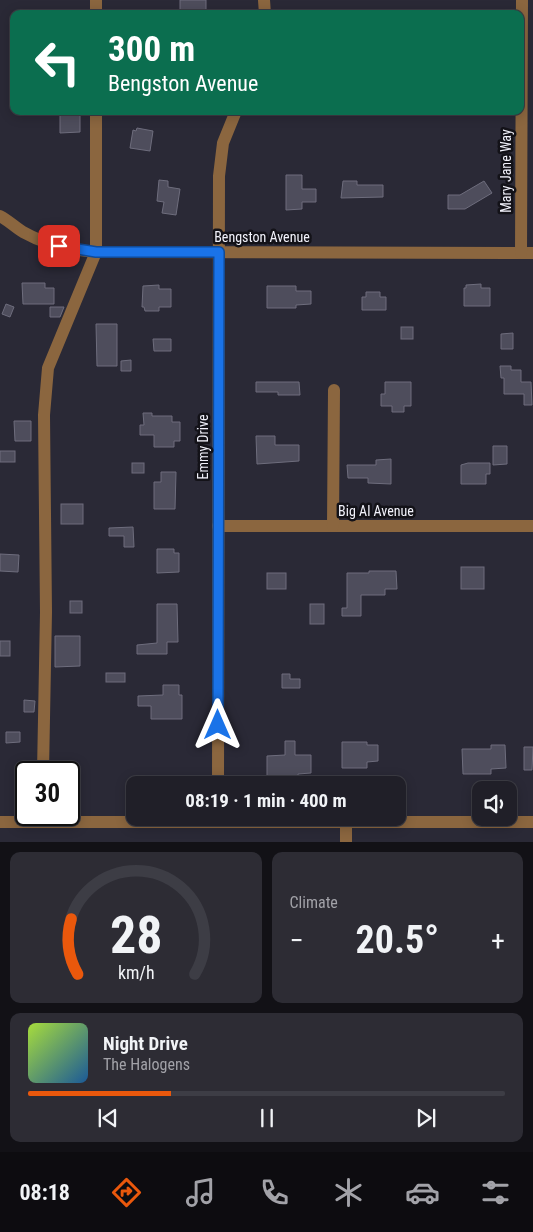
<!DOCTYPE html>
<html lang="en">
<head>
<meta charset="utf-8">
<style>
  :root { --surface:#201f28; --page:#2d2c34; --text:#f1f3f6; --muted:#a2a2a8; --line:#3d3d45; --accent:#ea580c }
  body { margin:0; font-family:"Roboto Condensed",sans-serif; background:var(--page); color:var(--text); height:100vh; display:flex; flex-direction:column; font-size:19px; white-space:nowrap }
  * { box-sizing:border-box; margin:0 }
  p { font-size:16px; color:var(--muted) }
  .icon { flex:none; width:28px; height:28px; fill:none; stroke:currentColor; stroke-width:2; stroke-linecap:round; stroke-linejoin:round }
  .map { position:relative; height:842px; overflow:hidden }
  .side { display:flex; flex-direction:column; gap:10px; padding:10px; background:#121116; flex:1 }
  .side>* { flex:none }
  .guide { position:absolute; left:10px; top:10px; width:514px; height:105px; border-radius:10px; box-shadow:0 2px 12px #0003,0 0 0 1px var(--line); background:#0b6e4f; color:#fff; overflow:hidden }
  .fabs { position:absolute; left:472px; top:781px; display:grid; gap:10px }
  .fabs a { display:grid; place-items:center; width:45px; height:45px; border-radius:10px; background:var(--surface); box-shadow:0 2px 12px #0003,0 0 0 1px var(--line); font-size:25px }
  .speed { position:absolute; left:15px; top:761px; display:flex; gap:10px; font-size:25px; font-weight:700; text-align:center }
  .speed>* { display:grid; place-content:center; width:65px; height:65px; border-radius:50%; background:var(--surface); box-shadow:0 2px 12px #0003,0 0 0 1px var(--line); line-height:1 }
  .speed .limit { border:2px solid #111; border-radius:8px; background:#fff; color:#111 }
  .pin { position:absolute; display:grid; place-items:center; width:42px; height:42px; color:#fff; margin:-21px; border-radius:10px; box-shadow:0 2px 8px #0006 }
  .me { position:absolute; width:55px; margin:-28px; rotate:0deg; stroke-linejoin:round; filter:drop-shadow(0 0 4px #0008) }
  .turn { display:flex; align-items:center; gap:18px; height:105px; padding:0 15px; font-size:22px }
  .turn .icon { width:65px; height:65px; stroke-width:2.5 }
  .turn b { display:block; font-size:35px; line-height:42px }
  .big { font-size:38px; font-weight:700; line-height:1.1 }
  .side .widget { flex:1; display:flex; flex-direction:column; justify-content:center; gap:8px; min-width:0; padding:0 18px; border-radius:10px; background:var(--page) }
  .side .dial { align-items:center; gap:0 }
  .dial svg { height:130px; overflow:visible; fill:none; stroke:var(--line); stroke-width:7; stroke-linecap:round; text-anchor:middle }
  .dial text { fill:var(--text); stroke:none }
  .song { display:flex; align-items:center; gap:15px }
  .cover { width:60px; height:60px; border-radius:8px; background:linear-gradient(135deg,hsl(80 70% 55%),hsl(210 70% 35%)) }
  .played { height:5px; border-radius:2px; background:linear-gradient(90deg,var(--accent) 30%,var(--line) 30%) }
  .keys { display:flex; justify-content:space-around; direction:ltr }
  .heat { display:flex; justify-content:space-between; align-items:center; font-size:28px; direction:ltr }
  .side .tiles { flex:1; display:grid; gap:10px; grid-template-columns:1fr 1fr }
  .widget:last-child { grid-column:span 2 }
  .trip { position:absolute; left:126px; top:776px; width:280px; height:50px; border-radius:10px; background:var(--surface); box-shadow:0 2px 12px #0003,0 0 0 1px var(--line); font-weight:700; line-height:50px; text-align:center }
  .menu { display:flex; height:80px; justify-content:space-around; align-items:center; background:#0d0c10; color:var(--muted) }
  .menu .icon { width:35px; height:35px }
  .menu .selected { color:var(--accent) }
  .menu b { font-size:22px; color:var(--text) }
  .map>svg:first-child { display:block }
</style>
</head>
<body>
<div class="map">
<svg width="533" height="842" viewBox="0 0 533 842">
  <rect width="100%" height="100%" fill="#2a2936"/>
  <g fill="#4e4d5c" stroke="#6e6d7d">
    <rect x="180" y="0" width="26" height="14"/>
    <path d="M 60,112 L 80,112 L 80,132 L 60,133 Z"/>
    <path d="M 137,128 L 153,131 L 150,151 L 130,148 L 133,130 L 136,131 Z"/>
    <path d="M 286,175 L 302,175 L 302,189 L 316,189 L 316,202 L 302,202 L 302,209 L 286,210 Z"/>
    <path d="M 159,180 L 168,181 L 168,187 L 180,189 L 176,215 L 162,213 L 164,202 L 157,201 Z"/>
    <path d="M 343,181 L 357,181 L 357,185 L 383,185 L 383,197 L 341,198 Z"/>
    <path d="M 484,181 L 492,193 L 465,209 L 448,209 L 448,195 L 460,195 Z"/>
    <path d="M 22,283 L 45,283 L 45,288 L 54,288 L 54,304 L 23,304 Z"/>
    <path d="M 481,284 L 481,288 L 490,288 L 490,306 L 464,306 L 464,288 L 466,288 L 466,285 Z"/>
    <path d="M 159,285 L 159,289 L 171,289 L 171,307 L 159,307 L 159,311 L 145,311 L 144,307 L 142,307 L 143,286 Z"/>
    <path d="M 267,286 L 296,286 L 296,291 L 311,291 L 311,304 L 296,305 L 296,308 L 267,308 Z"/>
    <path d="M 366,292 L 380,292 L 380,297 L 386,297 L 386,310 L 362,310 L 362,297 L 366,297 Z"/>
    <path d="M 6,304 L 14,307 L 10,317 L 2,314 Z"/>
    <path d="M 50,307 L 64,307 L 60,317 L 50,317 Z"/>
    <path d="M 96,324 L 117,324 L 117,366 L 97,366 Z"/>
    <rect x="401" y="327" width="12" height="12"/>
    <path d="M 513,333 L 513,349 L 501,349 L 501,334 Z"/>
    <path d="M 153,339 L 171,339 L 171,351 L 154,351 Z"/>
    <path d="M 131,360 L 131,371 L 121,371 L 121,361 Z"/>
    <path d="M 500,366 L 511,366 L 511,370 L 521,370 L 521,382 L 531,382 L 532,405 L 524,405 L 524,394 L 504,394 L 504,378 L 501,378 Z"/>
    <path d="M 256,382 L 299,382 L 300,395 L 278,395 L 278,392 L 256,392 Z"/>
    <path d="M 385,382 L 411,382 L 411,406 L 404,406 L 404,412 L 392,412 L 392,406 L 381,406 L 381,394 L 385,394 Z"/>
    <path d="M 143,413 L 152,413 L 152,416 L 172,416 L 172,422 L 180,422 L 180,441 L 174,441 L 174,447 L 154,447 L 154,435 L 140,435 L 140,425 L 144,425 Z"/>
    <path d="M 14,421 L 31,421 L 31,441 L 15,441 Z"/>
    <path d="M 256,436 L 275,436 L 275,445 L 299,445 L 299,461 L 257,464 Z"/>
    <path d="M 493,446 L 507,446 L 507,464 L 493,465 Z"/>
    <rect x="0" y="451" width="15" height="11"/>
    <path d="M 391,459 L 391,484 L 368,483 L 368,478 L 348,478 L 347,465 L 376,465 L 376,460 Z"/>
    <rect x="132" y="463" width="12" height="10"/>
    <path d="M 468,463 L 490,463 L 490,474 L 486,474 L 486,484 L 461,484 L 461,465 Z"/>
    <path d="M 161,472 L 176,472 L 175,509 L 154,509 L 154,482 L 161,482 Z"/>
    <rect x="61" y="504" width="22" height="20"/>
    <path d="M 133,527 L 134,547 L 124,547 L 124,536 L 109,536 L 109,528 Z"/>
    <path d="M 157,549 L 174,549 L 174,553 L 179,553 L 179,572 L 157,573 Z"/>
    <path d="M 0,554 L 19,555 L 18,572 L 0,571 Z"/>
    <rect x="461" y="567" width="23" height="22"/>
    <path d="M 369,571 L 396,571 L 397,589 L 385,589 L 385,595 L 361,595 L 361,616 L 342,616 L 342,608 L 347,608 L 347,573 L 369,573 Z"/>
    <rect x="267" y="573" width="19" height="16"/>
    <rect x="70" y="601" width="12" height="12"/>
    <path d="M 157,604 L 177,604 L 178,642 L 167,642 L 167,654 L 137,654 L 137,645 L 157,643 Z"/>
    <rect x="310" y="604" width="14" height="20"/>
    <path d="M 55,636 L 80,636 L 80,666 L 55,667 Z"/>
    <rect x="0" y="641" width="10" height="15"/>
    <rect x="106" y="673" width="19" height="9"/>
    <path d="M 282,674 L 290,674 L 290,679 L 300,679 L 300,688 L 282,688 Z"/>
    <path d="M 163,685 L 179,685 L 179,695 L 182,695 L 182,719 L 151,719 L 151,706 L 138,706 L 138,696 L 163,695 Z"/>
    <path d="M 24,700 L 35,701 L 34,712 L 24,712 Z"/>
    <path d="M 6,732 L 20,732 L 20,742 L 6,743 Z"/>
    <path d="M 285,741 L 295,741 L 295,755 L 311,755 L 311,773 L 298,774 L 298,777 L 292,777 L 292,783 L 267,783 L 267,756 L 285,755 Z"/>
    <path d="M 342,742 L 367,742 L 367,745 L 378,745 L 378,761 L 367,762 L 367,768 L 342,768 Z"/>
    <path d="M 491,745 L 505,745 L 506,768 L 491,769 L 491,774 L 463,774 L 462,749 L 491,749 Z"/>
    <path d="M 524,747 L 533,747 L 532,770 L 524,770 Z"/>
  </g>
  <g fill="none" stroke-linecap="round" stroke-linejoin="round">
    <g stroke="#8b663f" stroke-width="12">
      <path d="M 96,0 L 96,14"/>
      <path d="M 264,0 L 265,14"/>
      <path d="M 0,216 C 8,220 15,227 23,232 C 46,245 71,250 96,252 L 533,253"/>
      <path d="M 521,253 L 522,0"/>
      <path d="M 218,526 L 533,526"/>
      <path d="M 333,526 L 334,390"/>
      <path d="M 43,772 L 46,612 L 44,415 L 48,368 L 96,252 L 96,111"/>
      <path d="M 218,785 L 219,176 L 223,143 L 236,111"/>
      <path d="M 0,822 L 533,822"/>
      <path d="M 346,823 L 346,842"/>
    </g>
  </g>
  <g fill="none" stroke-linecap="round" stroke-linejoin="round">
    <defs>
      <path id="route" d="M 59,246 L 96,252 L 219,252 L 218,725"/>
    </defs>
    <use href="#route" stroke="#114b97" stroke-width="12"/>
    <use href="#route" stroke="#1a73e8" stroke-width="9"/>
  </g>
  <g text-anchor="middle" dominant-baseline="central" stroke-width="5" stroke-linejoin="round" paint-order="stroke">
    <g font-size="14" fill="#f2f2fb" stroke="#131218">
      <text transform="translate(506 171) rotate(-90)">Mary Jane Way</text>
      <text x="262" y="237">Bengston Avenue</text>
      <text transform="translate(203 447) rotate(-90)">Emmy Drive</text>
      <text x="376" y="511">Big Al Avenue</text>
    </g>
  </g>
</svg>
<div class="fabs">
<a><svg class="icon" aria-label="sound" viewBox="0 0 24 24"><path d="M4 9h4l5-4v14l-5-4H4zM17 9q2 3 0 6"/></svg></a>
</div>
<div class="speed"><div class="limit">30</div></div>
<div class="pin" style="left:59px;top:246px;background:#d93025"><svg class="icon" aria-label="arrive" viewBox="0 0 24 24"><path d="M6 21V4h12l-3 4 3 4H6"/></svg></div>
<svg class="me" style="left:218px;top:725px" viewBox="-20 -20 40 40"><path d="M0-17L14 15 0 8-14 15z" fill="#1a73e8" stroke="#fff" stroke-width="4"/></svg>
<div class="trip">08:19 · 1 min · 400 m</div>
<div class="guide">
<div class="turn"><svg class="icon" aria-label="left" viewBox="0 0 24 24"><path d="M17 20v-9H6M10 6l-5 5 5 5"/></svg><div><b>300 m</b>Bengston Avenue</div></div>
</div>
</div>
<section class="side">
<div class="tiles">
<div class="widget dial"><svg viewBox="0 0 100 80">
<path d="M14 69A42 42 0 1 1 86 69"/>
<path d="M14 69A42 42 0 0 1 10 35" stroke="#ea580c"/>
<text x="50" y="56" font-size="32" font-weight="700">28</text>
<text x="50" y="72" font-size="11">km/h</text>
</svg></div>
<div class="widget"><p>Climate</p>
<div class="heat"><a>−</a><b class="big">20.5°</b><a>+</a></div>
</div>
<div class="widget">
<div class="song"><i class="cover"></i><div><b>Night Drive</b><p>The Halogens</p></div></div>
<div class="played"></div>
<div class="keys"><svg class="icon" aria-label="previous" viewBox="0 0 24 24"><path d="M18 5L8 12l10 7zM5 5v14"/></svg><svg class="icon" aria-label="pause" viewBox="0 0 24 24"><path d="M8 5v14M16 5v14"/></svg><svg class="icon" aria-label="next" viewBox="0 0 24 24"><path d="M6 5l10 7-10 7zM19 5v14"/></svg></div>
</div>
</div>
</section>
<nav class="menu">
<b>08:18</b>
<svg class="icon selected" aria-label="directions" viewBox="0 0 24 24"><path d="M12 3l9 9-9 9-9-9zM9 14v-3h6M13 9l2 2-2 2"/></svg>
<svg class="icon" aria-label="music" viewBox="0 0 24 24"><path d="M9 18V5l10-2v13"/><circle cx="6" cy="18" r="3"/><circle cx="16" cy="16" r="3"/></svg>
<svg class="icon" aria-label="phone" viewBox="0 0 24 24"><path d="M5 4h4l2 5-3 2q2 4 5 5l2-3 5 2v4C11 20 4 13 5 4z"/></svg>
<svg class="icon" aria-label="climate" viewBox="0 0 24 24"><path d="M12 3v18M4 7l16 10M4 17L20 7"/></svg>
<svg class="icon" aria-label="car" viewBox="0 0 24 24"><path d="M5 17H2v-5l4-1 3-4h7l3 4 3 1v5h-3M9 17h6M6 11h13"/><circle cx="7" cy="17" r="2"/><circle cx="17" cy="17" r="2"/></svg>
<svg class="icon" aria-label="filters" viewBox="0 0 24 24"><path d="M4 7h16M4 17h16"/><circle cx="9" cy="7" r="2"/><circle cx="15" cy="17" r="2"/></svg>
</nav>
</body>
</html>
